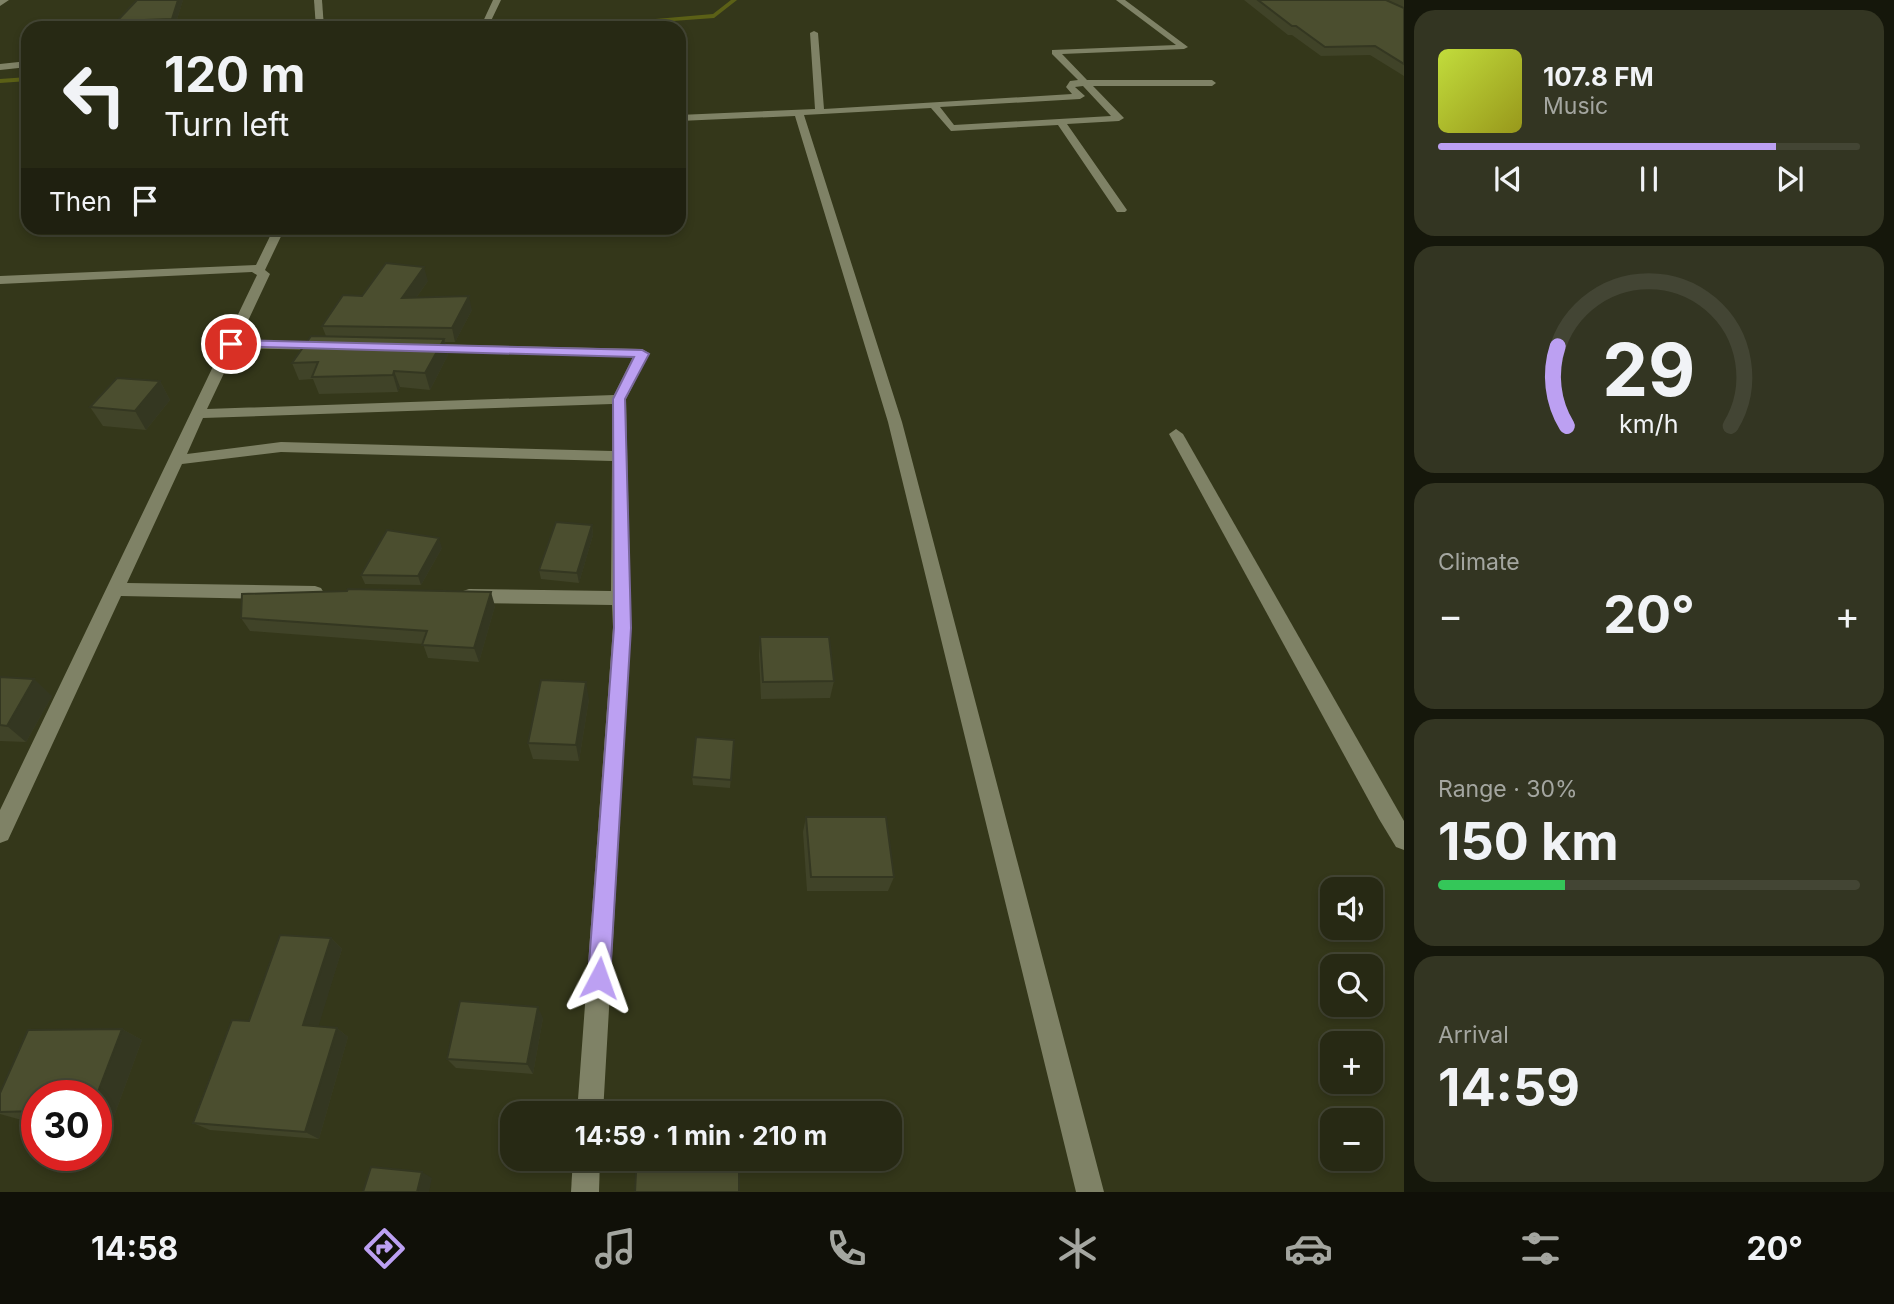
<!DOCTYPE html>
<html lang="en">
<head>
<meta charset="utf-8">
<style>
  :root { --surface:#272914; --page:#333522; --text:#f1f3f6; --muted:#a4a6a0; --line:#434534; --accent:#bca0f2 }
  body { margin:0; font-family:Inter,sans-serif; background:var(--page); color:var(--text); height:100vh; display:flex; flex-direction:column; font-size:26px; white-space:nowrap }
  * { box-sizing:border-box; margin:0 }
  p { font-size:23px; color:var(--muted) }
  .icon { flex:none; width:38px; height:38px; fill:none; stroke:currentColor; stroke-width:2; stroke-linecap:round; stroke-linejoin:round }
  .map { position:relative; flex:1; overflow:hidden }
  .drawer { display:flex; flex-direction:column; gap:10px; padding:10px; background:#15170b; width:490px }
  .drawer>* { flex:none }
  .guide { position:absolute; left:21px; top:21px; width:665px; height:214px; border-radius:21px; box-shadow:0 4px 10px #0003,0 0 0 2px var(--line); background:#272914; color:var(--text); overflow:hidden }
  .controls { position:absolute; left:1320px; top:877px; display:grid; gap:14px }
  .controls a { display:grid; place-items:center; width:63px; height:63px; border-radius:14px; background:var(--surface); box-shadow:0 4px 10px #0003,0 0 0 2px var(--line); font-size:35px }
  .speed { position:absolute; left:21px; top:1080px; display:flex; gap:14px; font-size:35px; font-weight:700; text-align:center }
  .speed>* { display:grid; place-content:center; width:91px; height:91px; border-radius:50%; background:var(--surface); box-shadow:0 4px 10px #0003,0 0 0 2px var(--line); line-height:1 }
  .speed .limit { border:10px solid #d22; background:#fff; color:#111 }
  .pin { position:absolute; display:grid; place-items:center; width:60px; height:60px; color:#fff; margin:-30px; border:4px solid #fff; border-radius:50%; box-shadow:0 2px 7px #0007 }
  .me { position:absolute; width:77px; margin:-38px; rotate:4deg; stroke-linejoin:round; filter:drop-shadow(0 0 5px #0008) }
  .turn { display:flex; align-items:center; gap:24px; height:147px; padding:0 28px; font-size:32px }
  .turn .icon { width:91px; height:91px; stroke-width:2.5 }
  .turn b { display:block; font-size:49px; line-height:60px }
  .then { display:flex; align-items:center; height:66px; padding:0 28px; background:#0003; gap:14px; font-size:26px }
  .big { font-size:52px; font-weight:700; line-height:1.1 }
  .drawer .card { flex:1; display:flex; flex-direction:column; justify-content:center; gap:10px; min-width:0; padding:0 24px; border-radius:21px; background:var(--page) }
  .drawer .dial { align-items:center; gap:0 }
  .dial svg { height:182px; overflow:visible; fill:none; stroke:var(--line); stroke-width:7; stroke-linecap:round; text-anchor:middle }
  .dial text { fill:var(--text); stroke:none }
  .song { display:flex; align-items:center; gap:21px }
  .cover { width:84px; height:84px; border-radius:10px; background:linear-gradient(135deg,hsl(70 70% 55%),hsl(60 70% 35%)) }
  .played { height:7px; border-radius:4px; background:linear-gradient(90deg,var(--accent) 80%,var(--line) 80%) }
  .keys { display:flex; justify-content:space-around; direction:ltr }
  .heat { display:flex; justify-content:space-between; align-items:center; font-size:38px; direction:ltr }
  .charge { height:10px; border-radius:5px; background:linear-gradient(90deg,#34c759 30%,var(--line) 0) }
  .trip { position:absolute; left:500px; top:1101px; width:402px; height:70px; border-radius:21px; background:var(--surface); box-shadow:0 4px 10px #0003,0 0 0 2px var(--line); font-weight:700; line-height:70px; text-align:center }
  .tabs { display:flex; height:112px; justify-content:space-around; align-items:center; background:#101008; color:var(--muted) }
  .tabs .icon { width:49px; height:49px }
  .tabs .selected { color:var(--accent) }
  .tabs b { font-size:32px; color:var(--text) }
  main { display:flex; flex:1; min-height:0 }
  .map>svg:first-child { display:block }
</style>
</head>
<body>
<main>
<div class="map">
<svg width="1404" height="1192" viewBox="0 0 1404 1192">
  <rect width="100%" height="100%" fill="#34371a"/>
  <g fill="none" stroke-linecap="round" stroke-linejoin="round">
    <g fill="#5b6016" fill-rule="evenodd">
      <path d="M 731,0 L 737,0 L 714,18 L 577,28 L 552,28 L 713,14 Z"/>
      <path d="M 28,77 L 28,81 L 0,83 L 0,79 Z"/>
    </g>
    <g fill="#7f8266" fill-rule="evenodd">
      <path d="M 0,0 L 9,0 L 0,6 Z"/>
      <path d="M 314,0 L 322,0 L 324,28 L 316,28 Z"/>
      <path d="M 493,0 L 501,0 L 489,25 L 505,23 L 509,25 L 501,28 L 480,28 Z"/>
      <path d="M 1116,0 L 1125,0 L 1188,47 L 1184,49 L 1062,54 L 1087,80 L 1212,80 L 1216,83 L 1212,86 L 1093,86 L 1124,118 L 1119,121 L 1067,124 L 1127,210 L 1125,212 L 1117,212 L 1058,125 L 951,131 L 931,108 L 804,115 L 902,422 L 1104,1192 L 1076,1192 L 888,422 L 795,116 L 679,121 L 679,115 L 815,109 L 810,33 L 814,31 L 818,33 L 824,109 L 1072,94 L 1066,87 L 1070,81 L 1078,80 L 1052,54 L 1052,50 L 1176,45 ZM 1083,86 L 1111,116 L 954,125 L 940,107 L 1080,99 L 1085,96 L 1075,87 Z"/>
      <path d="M 28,61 L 28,67 L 0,70 L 0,64 Z"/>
      <path d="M 274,228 L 285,228 L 265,270 L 270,274 L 239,340 L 327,342 L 334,346 L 327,350 L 236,348 L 207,409 L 614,395 L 633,357 L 420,351 L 418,348 L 425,344 L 642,349 L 649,353 L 626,399 L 631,627 L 603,1113 L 577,1113 L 613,627 L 612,605 L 469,603 L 463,601 L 460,596 L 463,591 L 469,589 L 611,591 L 612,461 L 281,452 L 182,464 L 127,583 L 315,586 L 321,588 L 324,593 L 321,598 L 315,600 L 121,596 L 8,840 L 0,843 L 0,810 L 257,275 L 252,272 L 0,284 L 0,276 L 256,265 ZM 612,404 L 612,451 L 281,442 L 187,454 L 203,418 Z"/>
      <path d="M 1176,429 L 1183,434 L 1404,821 L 1404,850 L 1396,847 L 1379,819 L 1169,434 Z"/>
      <path d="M 573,1158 L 600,1158 L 599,1192 L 571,1192 Z"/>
    </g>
  </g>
  <g fill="#404328">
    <path d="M 183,0 L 175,26 L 120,28 L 117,21 Z"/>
    <path d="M 1244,0 L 1404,0 L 1404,76 L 1370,55 L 1321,56 L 1292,35 L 1288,35 Z"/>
    <path d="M 428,281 L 416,298 L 472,310 L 455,342 L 445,342 L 448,355 L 430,390 L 400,387 L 398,392 L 319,394 L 313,379 L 299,380 L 292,363 L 326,336 L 322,326 L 362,296 Z"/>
    <path d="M 160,381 L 170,400 L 146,430 L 103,426 L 90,407 Z"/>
    <path d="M 592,525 L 593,535 L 579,583 L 541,579 L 539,570 Z"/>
    <path d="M 442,548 L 421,585 L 365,584 L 361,575 Z"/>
    <path d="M 495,606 L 479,662 L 428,658 L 423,644 L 250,631 L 241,618 Z"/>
    <path d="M 760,637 L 834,681 L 830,698 L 761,699 L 759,655 Z"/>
    <path d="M 0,677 L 52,696 L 26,742 L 0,741 Z"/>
    <path d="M 589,699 L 579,761 L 533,759 L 528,743 Z"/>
    <path d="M 734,740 L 730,788 L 693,785 L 692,777 Z"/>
    <path d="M 806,817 L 894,877 L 888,891 L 807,891 L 803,832 Z"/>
    <path d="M 331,938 L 342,949 L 318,1026 L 337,1028 L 348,1037 L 319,1139 L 210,1130 L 193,1123 Z"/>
    <path d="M 543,1018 L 533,1074 L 456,1068 L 447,1059 Z"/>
    <path d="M 122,1029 L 142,1040 L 113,1119 L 96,1119 L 96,1096 L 37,1096 L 37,1119 L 18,1119 L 0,1114 L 0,1093 Z"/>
  </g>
  <g fill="#343721">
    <path d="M 178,0 L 183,0 L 175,26 L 172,19 Z"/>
    <path d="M 424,267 L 428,281 L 406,312 L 402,298 Z"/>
    <path d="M 469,296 L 472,310 L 455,342 L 452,328 Z"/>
    <path d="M 444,339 L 448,355 L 430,390 L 425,373 Z"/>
    <path d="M 394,371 L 400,387 L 398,392 L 393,375 Z"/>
    <path d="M 160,381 L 170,400 L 146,430 L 135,411 Z"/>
    <path d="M 592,525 L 593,535 L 579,583 L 577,573 Z"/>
    <path d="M 439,538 L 442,548 L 421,585 L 418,576 Z"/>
    <path d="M 491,592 L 495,606 L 479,662 L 474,648 Z"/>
    <path d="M 34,679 L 52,696 L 26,742 L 7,726 Z"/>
    <path d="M 586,682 L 589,699 L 579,761 L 576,745 Z"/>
    <path d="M 331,938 L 342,949 L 316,1035 L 303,1025 Z"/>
    <path d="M 538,1007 L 543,1018 L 533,1074 L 527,1064 Z"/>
    <path d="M 337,1028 L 348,1037 L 319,1139 L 305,1132 Z"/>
    <path d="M 122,1029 L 142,1040 L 113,1119 L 96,1113 L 96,1097 Z"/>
    <path d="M 422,1172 L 432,1178 L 429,1192 L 417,1192 Z"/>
  </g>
  <g fill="#4b4e2f" stroke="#343721" stroke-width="2">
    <path d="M 137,0 L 178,0 L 172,19 L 117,21 Z"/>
    <path d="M 1258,0 L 1386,0 L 1404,8 L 1404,64 L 1375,46 L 1325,47 L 1296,26 L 1292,26 Z"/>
    <path d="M 386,263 L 424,267 L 402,298 L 469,296 L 452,328 L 322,326 L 343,295 L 362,296 Z"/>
    <path d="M 311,336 L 444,339 L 425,373 L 394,371 L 393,375 L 312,377 L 318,362 L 292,363 Z"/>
    <path d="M 117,378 L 160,381 L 135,411 L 90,407 Z"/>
    <path d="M 556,522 L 592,525 L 577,573 L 539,570 Z"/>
    <path d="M 387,530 L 439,538 L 418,576 L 361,575 Z"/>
    <path d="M 348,589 L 491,592 L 474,648 L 422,645 L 427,631 L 241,618 L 242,594 L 347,591 Z"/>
    <path d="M 760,637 L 829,637 L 834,681 L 763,682 Z"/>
    <path d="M 0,677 L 34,679 L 7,726 L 0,725 Z"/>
    <path d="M 541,680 L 586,682 L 576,745 L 528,743 Z"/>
    <path d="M 696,737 L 734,740 L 731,780 L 692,777 Z"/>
    <path d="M 806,817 L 886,817 L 894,877 L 811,877 Z"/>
    <path d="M 280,935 L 331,938 L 303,1025 L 337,1028 L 305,1132 L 193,1123 L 232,1020 L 249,1021 Z"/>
    <path d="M 460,1001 L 538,1007 L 527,1064 L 447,1059 Z"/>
    <path d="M 122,1029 L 96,1097 L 96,1096 L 37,1096 L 37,1111 L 0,1112 L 0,1093 L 28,1030 Z"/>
    <path d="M 371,1167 L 422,1172 L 417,1192 L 363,1192 Z"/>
    <path d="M 739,1171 L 739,1192 L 635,1192 L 636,1172 Z"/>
  </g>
  <path fill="#bca0f2" stroke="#7a689d" stroke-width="2" d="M 231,340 L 642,350 L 649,354 L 625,399 L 631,628 L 610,978 L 607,986 L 599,989 L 592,986 L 588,978 L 614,628 L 613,399 L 634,357 L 226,346 L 225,344 Z"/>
</svg>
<div class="controls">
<a><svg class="icon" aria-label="sound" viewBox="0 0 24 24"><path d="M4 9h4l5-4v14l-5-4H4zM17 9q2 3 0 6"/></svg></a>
<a><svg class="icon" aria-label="search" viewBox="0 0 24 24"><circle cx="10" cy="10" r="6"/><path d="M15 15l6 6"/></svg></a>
<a>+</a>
<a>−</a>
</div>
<div class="speed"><div class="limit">30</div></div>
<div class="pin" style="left:231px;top:344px;background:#d93025"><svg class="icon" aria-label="arrive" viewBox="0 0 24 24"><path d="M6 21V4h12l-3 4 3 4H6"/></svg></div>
<svg class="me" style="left:599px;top:978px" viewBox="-20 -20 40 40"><path d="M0-17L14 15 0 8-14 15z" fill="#bca0f2" stroke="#fff" stroke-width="4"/></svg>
<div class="trip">14:59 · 1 min · 210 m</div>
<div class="guide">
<div class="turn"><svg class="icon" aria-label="left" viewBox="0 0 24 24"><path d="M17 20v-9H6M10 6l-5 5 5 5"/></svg><div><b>120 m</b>Turn left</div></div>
<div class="then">Then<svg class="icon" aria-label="arrive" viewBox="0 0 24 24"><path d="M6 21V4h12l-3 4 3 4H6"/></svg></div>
</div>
</div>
<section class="drawer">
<div class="card">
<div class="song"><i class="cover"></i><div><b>107.8 FM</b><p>Music</p></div></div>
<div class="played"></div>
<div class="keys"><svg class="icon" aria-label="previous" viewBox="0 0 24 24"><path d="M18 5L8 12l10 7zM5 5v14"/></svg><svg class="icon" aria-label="pause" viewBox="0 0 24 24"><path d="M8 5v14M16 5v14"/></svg><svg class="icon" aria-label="next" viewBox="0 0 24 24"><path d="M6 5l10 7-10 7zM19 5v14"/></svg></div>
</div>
<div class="card dial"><svg viewBox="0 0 100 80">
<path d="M14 69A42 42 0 1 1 86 69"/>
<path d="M14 69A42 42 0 0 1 10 34" stroke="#bca0f2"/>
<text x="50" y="56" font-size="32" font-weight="700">29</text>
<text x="50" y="72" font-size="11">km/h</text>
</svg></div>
<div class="card"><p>Climate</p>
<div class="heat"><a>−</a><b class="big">20°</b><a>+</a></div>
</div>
<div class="card"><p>Range · 30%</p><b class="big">150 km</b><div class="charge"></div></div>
<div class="card"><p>Arrival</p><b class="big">14:59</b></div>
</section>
</main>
<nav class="tabs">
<b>14:58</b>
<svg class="icon selected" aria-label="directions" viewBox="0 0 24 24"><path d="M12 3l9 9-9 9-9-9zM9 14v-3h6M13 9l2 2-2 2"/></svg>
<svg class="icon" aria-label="music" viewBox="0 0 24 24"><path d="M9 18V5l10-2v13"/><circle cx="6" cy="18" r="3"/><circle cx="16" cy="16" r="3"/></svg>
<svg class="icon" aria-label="phone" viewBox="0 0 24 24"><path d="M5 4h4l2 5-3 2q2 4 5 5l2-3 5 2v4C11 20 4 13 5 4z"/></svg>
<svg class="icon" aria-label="climate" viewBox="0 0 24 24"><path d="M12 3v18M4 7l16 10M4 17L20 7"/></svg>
<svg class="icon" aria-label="car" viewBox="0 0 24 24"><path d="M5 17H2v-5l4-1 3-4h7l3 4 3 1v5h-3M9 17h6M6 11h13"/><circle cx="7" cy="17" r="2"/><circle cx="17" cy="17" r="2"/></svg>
<svg class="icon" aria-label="filters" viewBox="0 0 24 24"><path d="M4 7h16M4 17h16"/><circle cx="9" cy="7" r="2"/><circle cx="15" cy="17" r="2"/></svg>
<b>20°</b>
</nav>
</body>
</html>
